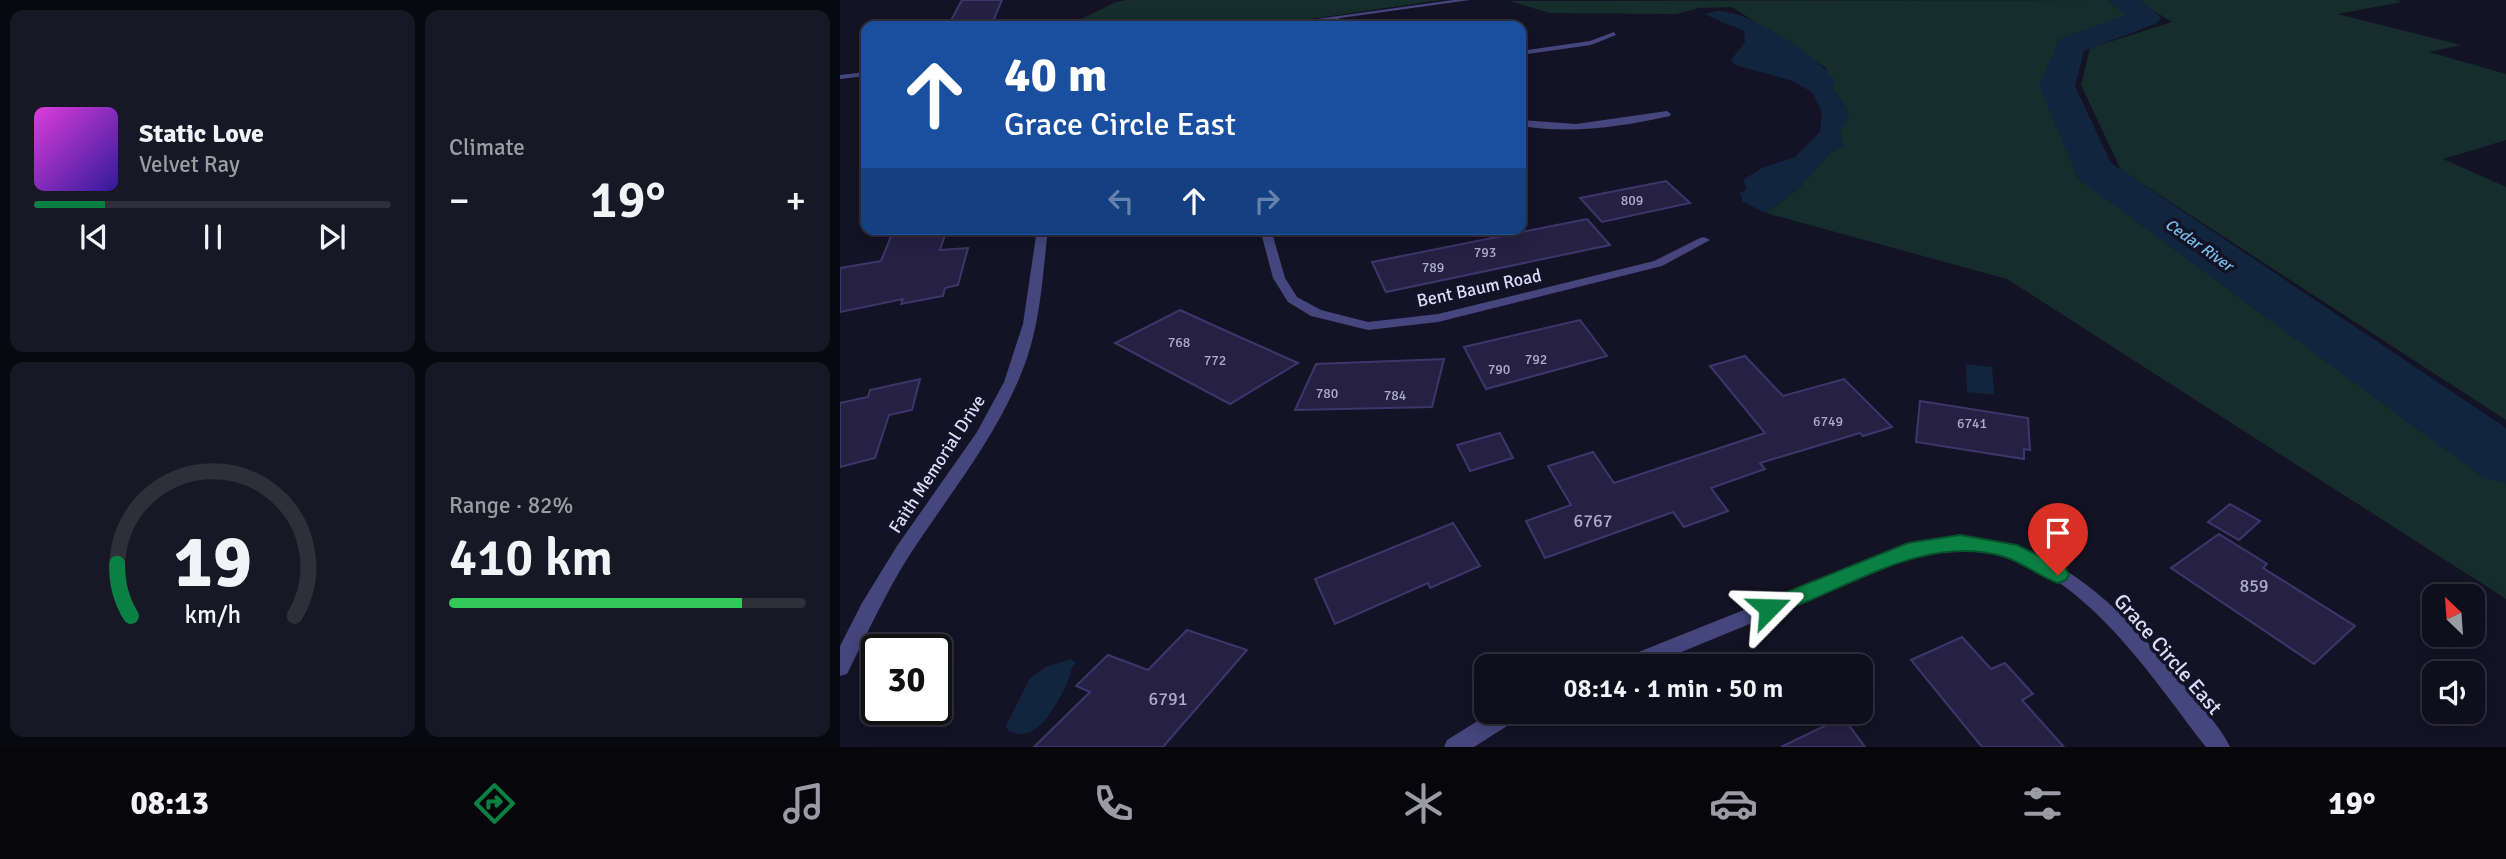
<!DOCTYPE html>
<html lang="en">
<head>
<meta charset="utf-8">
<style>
  :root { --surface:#0f0e1c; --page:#181725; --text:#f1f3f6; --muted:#9b9ca3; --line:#2f2e3b; --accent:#0b8043 }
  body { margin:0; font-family:Signika,sans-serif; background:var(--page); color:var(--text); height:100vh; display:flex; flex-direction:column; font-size:26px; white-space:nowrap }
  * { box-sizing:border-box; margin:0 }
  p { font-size:23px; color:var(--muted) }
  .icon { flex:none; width:38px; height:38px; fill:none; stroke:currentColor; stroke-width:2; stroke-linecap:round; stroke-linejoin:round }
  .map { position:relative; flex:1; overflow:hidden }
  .sheet { display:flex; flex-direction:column; gap:10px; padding:10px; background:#08080f; width:840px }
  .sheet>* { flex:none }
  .guide { position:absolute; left:21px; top:21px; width:665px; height:214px; border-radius:14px; box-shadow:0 4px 18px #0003,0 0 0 2px var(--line); background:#1a4fa0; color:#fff; overflow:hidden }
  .needle { width:46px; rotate:335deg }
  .tools { position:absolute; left:1582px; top:584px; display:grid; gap:14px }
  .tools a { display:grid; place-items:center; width:63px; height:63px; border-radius:14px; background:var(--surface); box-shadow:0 4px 18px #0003,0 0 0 2px var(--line); font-size:35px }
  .speed { position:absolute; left:21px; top:634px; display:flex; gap:14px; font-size:35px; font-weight:700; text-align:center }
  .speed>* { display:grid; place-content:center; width:91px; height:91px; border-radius:50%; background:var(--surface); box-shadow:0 4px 18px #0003,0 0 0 2px var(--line); line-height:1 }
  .speed .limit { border:4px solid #111; border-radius:10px; background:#fff; color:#111 }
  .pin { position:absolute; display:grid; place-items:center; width:60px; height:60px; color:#fff; margin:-72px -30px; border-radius:50% 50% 50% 0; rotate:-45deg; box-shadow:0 0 7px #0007 }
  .pin .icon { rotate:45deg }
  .me { position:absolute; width:77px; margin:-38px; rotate:68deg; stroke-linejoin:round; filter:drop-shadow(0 0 5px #0008) }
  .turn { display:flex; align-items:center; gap:24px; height:147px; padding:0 28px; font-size:32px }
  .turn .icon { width:91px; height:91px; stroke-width:2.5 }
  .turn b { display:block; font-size:49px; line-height:60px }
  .lanes { display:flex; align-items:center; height:66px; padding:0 28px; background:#0003; justify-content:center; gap:35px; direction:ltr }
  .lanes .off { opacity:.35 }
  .big { font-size:52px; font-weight:600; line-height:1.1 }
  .sheet .widget { flex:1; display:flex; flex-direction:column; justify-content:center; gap:10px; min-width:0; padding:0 24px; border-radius:14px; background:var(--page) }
  .sheet .dial { align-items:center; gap:0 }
  .dial svg { height:182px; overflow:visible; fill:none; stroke:var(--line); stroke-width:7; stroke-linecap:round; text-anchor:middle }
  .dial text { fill:var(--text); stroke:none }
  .song { display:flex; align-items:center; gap:21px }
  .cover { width:84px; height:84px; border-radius:10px; background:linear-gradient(135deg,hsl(300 70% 55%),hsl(250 70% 35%)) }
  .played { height:7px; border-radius:4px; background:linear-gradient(90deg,var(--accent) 20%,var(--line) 20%) }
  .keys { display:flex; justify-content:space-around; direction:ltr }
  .heat { display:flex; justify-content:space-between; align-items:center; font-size:38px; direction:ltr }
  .charge { height:10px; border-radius:5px; background:linear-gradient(90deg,#34c759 82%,var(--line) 0) }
  .sheet .tiles { flex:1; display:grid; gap:10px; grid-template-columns:repeat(2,1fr) }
  .trip { position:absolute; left:634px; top:654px; width:399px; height:70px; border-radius:14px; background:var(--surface); box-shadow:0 4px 18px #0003,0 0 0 2px var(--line); font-weight:600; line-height:70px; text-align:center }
  .dock { display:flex; height:112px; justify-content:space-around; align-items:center; background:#06060b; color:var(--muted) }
  .dock .icon { width:49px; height:49px }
  .dock .on { color:var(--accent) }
  .dock b { font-size:32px; color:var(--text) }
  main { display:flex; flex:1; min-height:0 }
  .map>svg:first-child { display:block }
</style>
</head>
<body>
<main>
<section class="sheet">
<div class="tiles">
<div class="widget">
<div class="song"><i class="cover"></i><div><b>Static Love</b><p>Velvet Ray</p></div></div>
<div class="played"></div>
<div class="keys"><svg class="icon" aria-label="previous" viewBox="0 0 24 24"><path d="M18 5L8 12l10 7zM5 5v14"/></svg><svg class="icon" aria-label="pause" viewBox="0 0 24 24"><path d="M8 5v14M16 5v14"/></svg><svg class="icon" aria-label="next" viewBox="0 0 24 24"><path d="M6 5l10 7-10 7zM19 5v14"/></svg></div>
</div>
<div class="widget"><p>Climate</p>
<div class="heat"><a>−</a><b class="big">19°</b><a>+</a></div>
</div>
<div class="widget dial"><svg viewBox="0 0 100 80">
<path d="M14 69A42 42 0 1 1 86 69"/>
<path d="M14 69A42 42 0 0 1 8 46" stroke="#0b8043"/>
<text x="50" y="56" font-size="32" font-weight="700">19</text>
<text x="50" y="72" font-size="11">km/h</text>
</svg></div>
<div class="widget"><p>Range · 82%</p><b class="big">410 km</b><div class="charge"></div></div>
</div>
</section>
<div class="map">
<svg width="1666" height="747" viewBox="0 0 1666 747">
  <rect width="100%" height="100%" fill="#141325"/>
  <g fill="#162e2b">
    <path d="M 287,0 L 602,0 C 532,9 460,23 389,26 C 339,28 289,18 239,20 L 276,2 Z"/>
    <path d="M 1269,0 L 1294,15 L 1220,44 L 1206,84 L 1237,171 L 1666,476 L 1666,599 L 1167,279 L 926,213 L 959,188 L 990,153 L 1003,146 L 1000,130 L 1009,112 L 992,88 L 985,67 L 892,7 L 859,8 L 836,14 L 710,13 L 669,1 Z"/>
    <path d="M 1296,0 L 1555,0 L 1562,2 L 1497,14 L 1621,45 L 1589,52 L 1666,74 L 1666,140 L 1603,159 L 1666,187 L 1666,420 L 1281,170 L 1241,85 L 1250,48 L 1332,22 Z"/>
  </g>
  <g fill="#12253e">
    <path d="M 877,11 C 911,11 977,55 996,82 L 992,88 L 1009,112 L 1006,124 L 1000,130 L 1003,146 L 990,153 L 959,188 L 926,213 L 903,202 L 900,193 L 907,189 L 903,180 L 922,168 L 955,157 L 980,132 L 982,112 L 972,92 L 950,80 L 895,65 L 891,60 L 905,42 L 904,31 L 864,14 Z"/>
    <path d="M 1126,364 L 1152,367 L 1154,395 L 1127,392 Z"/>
    <path d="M 231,659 L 236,663 C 229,670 231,675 227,683 C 217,704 196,747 168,730 L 166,726 L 190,678 L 206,667 Z"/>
  </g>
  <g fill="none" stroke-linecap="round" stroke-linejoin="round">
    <path fill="#12253e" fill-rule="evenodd" d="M 1267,0 L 1300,0 L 1321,17 L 1317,23 L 1244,51 L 1235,86 L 1271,163 L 1666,428 L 1666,484 L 1642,477 L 1238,179 L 1199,86 L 1219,39 L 1285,15 Z"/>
  </g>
  <g fill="#262143" stroke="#3d366c" stroke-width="2">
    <path d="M 122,0 L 162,0 L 151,26 L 108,26 Z"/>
    <path d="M 826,181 L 850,203 L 762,222 L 740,198 Z"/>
    <path d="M 747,219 L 770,245 L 546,292 L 532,262 Z"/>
    <path d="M 54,229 L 107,229 L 100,250 L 128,248 L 118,285 L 105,288 L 103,296 L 61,304 L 63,299 L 0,312 L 0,268 L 41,261 Z"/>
    <path d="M 340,310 L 395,335 L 458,363 L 390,404 L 275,343 Z"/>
    <path d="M 740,320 L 767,356 L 646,389 L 624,347 Z"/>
    <path d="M 905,356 L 943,396 L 1004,379 L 1052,427 L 1023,436 L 1020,433 L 920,463 L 925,469 L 871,488 L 888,511 L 844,527 L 833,512 L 705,558 L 686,521 L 731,505 L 708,466 L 753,452 L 774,483 L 925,433 L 870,366 Z"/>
    <path d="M 604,359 L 592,407 L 455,410 L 476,364 Z"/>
    <path d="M 80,379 L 72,410 L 49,415 L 35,458 L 0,467 L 0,403 L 28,397 L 30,390 Z"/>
    <path d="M 1080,401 L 1188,418 L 1190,450 L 1184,449 L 1184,459 L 1076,442 Z"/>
    <path d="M 660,433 L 673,458 L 630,471 L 617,445 Z"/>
    <path d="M 1390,504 L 1420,521 L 1399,540 L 1368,522 Z"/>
    <path d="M 613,523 L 640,566 L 590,588 L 588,583 L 495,624 L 475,579 Z"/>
    <path d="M 1379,534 L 1427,564 L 1423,568 L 1515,626 L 1474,664 L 1331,568 Z"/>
    <path d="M 347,630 L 407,650 L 323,747 L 194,747 L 250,692 L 236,686 L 268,655 L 308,670 Z"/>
    <path d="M 1122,637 L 1151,669 L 1165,663 L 1193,694 L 1182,700 L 1224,747 L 1142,747 L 1071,660 Z"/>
    <path d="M 1003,717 L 1025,747 L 941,747 Z"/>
  </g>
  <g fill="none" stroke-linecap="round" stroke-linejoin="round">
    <g fill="#44467d" fill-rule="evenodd">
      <path d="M 494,17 L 498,17 L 506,26 L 500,26 Z"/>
      <path d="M 774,32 L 776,35 L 751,45 L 681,55 L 681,51 L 750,41 Z"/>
      <path d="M 26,72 L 26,76 L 0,79 L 0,75 Z"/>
      <path d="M 827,111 L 831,114 L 830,116 C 781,127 731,134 681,126 L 681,120 L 736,124 Z"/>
      <path d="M 420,229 L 431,229 L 445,278 L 457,297 L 481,310 L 528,322 L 598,314 L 814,261 L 860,238 L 864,237 L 870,240 L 822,266 L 598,322 L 528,330 L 471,316 L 448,302 L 433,278 Z"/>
      <path d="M 1111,538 C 1214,534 1286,613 1345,687 C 1359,706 1380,725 1390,747 L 1366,747 C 1314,680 1245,573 1157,554 C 1131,548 1104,551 1078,555 L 805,667 L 773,667 L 776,661 L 1069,544 Z"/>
      <path d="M 652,712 L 681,712 L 678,719 L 634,747 L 604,747 L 607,740 Z"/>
    </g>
    <g fill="#44467d" fill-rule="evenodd">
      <path d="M 613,0 L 630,0 L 443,26 L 427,26 Z"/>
      <path d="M 197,229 L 208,229 C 203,271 201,315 188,355 C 163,430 111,491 69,556 C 45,594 27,634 7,674 L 0,676 L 0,646 L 22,603 L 57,546 L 137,432 L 164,382 L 183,324 Z"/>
    </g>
  </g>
  <path fill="#0b8043" stroke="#07532c" stroke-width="2" d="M 1120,535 L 1177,545 L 1226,569 L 1229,575 L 1226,580 L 1218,583 C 1200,577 1184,563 1165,557 C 1082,532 1005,592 929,616 L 922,614 L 919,608 L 922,602 L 1068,543 Z"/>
  <g text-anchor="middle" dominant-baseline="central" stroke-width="7" stroke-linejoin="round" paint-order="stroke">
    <g font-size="14" fill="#aeaccc">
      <text x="792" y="200">809</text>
      <text x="645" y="252">793</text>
      <text x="593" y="267">789</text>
      <text x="339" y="342">768</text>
      <text x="696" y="359">792</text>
      <text x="375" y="360">772</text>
      <text x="659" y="369">790</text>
      <text x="487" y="393">780</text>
      <text x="555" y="395">784</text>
      <text x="988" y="421">6749</text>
      <text x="1132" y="423">6741</text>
    </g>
    <g font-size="16" font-style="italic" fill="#77beec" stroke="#141325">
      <text transform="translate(1359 245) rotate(35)">Cedar River</text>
    </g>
    <g font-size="18" fill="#dcdbfa" stroke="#141325">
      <text transform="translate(639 288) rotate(-12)">Bent Baum Road</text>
      <text transform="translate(97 464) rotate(-57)">Faith Memorial Drive</text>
    </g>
    <g font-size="18" fill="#aeaccc">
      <text x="753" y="521">6767</text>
      <text x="1414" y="586">859</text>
      <text x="328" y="699">6791</text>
    </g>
    <g font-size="21" fill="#dcdbfa" stroke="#141325">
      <text transform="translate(1328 654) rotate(49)">Grace Circle East</text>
    </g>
  </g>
</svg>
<div class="tools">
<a><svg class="needle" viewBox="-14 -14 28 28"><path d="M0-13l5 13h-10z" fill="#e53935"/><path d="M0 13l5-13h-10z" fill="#9b9ca3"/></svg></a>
<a><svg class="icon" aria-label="sound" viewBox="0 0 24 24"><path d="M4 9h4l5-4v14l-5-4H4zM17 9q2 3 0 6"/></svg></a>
</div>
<div class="speed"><div class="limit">30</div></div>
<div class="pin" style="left:1218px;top:575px;background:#d93025"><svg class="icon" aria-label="arrive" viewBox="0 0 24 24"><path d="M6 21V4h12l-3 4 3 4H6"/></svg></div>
<svg class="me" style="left:929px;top:608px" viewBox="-20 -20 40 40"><path d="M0-17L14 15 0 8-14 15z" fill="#0b8043" stroke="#fff" stroke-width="4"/></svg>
<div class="trip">08:14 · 1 min · 50 m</div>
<div class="guide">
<div class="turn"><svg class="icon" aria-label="ahead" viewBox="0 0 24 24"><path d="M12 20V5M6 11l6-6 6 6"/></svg><div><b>40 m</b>Grace Circle East</div></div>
<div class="lanes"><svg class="icon off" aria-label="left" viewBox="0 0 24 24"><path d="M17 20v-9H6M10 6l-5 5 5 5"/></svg><svg class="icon" aria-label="ahead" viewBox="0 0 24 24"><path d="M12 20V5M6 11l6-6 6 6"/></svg><svg class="icon off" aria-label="right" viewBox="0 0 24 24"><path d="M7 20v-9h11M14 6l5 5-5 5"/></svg></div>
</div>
</div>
</main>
<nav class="dock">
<b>08:13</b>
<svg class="icon on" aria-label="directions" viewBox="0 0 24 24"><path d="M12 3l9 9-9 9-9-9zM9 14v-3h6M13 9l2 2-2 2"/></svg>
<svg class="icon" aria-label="music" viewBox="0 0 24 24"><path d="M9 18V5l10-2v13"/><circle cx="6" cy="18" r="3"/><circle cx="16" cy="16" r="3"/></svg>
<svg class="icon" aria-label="phone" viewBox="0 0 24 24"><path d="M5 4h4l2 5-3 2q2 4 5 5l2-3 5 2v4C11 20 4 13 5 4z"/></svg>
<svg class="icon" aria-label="climate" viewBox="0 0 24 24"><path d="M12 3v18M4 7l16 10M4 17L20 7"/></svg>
<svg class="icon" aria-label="car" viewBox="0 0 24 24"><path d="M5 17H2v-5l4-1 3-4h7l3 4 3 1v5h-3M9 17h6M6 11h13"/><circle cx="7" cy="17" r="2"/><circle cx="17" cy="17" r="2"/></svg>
<svg class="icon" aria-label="filters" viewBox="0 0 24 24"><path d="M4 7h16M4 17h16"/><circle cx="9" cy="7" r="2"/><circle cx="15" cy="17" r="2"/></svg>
<b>19°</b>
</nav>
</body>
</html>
